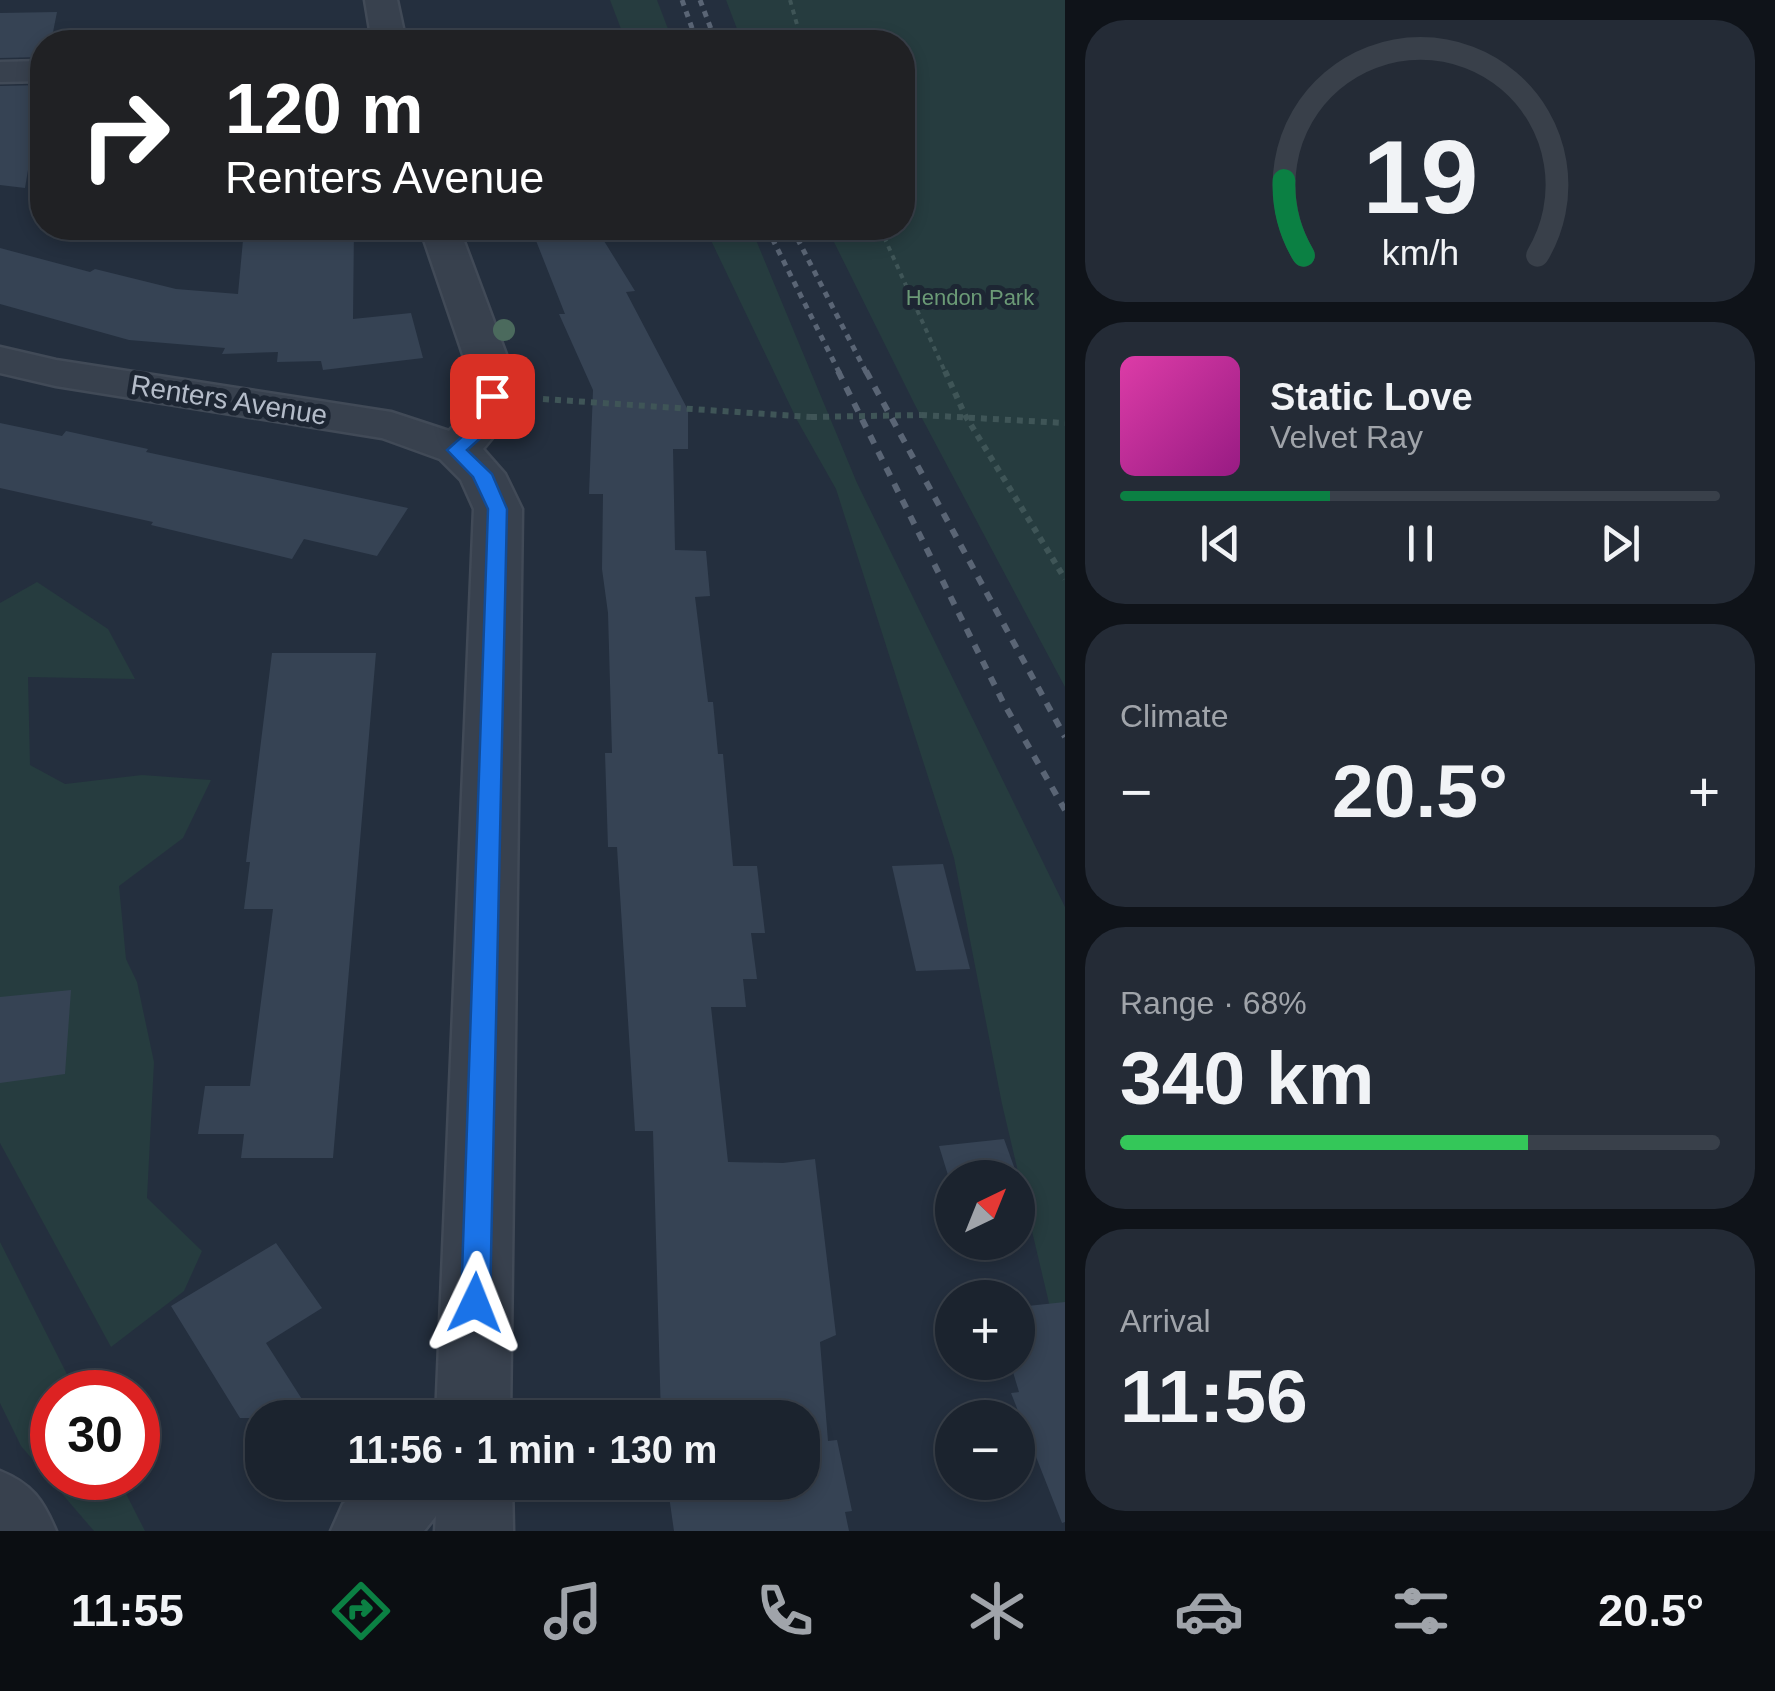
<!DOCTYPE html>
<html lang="en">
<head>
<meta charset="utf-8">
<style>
  :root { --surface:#1b232e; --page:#242b36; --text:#f1f3f6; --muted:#a0a4aa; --line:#39404a; --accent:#0b8043 }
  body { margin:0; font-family:Arial,sans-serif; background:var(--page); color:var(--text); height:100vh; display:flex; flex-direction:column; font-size:38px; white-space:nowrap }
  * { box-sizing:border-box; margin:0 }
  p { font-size:32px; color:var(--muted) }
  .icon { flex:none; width:55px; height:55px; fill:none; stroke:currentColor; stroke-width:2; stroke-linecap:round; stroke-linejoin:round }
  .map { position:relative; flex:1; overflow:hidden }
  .sheet { display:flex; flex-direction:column; gap:20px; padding:20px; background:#0f1319; width:710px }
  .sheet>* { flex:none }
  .top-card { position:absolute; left:30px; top:30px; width:885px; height:210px; border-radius:40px; box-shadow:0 5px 15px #0003,0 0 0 2px var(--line); background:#202124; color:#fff; overflow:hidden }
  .needle { width:65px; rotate:43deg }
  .tools { position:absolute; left:935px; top:1160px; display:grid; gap:20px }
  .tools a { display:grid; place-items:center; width:100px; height:100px; border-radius:50%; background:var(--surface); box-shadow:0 5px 15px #0003,0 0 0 2px var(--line); font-size:50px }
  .speed { position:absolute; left:30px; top:1370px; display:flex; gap:20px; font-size:50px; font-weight:700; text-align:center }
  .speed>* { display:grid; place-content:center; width:130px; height:130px; border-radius:50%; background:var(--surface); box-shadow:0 5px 15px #0003,0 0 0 2px var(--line); line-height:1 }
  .speed .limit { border:15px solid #d22; background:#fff; color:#111 }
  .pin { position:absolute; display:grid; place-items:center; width:85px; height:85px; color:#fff; margin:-42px; border-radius:20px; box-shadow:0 5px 15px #0006 }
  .me { position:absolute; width:110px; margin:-55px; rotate:2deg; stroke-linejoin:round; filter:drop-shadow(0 0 8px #0008) }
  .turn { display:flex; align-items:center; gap:35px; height:210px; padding:0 30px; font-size:45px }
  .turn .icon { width:130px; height:130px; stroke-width:2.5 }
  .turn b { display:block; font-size:70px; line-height:85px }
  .big { font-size:75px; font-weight:800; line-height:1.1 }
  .sheet .tile { flex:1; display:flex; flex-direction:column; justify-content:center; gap:15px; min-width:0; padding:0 35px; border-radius:40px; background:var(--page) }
  .sheet .dial { align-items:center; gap:0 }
  .dial svg { height:260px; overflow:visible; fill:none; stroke:var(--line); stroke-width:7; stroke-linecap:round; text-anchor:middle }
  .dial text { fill:var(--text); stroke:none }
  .song { display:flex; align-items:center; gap:30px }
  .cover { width:120px; height:120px; border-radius:15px; background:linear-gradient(135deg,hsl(320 70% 55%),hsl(310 70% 35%)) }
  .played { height:10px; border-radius:5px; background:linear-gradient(90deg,var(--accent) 35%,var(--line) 35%) }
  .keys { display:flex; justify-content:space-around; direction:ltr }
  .heat { display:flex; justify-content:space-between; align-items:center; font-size:55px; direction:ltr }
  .charge { height:15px; border-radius:8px; background:linear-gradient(90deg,#34c759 68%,var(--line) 0) }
  .trip { position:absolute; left:245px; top:1400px; width:575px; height:100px; border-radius:40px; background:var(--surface); box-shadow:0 5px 15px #0003,0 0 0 2px var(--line); font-weight:800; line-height:100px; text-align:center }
  .menu { display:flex; height:160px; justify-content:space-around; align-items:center; background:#0b0e12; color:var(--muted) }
  .menu .icon { width:70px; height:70px }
  .menu .on { color:var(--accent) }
  .menu b { font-size:45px; color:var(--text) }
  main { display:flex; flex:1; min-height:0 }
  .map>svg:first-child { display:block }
</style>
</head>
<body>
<main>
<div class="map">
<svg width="1065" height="1531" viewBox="0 0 1065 1531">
  <rect width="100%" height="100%" fill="#242f3e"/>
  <g fill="#263c3f">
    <path d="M 610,0 L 657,0 L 673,42 L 626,42 Z"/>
    <path d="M 726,0 L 1065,0 L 1065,687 L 916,407 L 827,228 L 902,228 L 902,42 L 742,42 Z"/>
    <path d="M 705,228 L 751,228 L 857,483 L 1065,907 L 1065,1371 L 1002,1104 L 954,858 L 836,489 L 797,420 Z"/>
    <path d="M 37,582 L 108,629 L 135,679 L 28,677 L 30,765 L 65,784 L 142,775 L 211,780 L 183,838 L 119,886 L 126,959 L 137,982 L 154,1062 L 147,1198 L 202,1251 L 184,1291 L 111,1347 L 0,1143 L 0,603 Z"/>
    <path d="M 0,1242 L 76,1392 L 52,1392 L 52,1478 L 118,1478 L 145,1531 L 94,1531 L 21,1446 L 0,1403 Z"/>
  </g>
  <g fill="#364354">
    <path d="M 57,12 L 51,42 L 42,42 L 42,57 L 0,58 L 0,13 Z"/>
    <path d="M 42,85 L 25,188 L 0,185 L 0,86 Z"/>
    <path d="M 271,228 L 354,228 L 353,319 L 411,313 L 423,358 L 323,370 L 321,361 L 277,362 L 278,352 L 222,354 L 225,348 L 129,340 L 0,304 L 0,248 L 90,272 L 95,269 L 176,289 L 238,294 L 243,240 L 271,239 Z"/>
    <path d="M 531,228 L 596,228 L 635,291 L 626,292 L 688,410 L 688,449 L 673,449 L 675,550 L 706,551 L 710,596 L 695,597 L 708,702 L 713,702 L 718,754 L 723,754 L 733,866 L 757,866 L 765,933 L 751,933 L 757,979 L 743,979 L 746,1007 L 711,1007 L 728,1162 L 783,1163 L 815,1159 L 836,1335 L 820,1342 L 828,1441 L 837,1440 L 852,1511 L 845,1512 L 849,1531 L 674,1531 L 667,1482 L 802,1482 L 802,1418 L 661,1418 L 653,1131 L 635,1131 L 617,847 L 608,847 L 605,753 L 612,753 L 608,613 L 602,569 L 603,494 L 589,494 L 593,390 L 559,314 L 565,314 Z"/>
    <path d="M 0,423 L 62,436 L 66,431 L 148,449 L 146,452 L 408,508 L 377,556 L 304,539 L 292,559 L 151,525 L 153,522 L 0,488 Z"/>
    <path d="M 272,653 L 376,653 L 333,1158 L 241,1158 L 244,1134 L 198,1134 L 205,1086 L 250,1086 L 273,909 L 244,909 L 250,862 L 246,862 Z"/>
    <path d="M 943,864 L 970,969 L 916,971 L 892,866 Z"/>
    <path d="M 71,990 L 65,1074 L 0,1083 L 0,997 Z"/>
    <path d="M 1004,1139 L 1021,1186 L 1018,1187 L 1018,1178 L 952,1178 L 952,1188 L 939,1146 Z"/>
    <path d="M 276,1243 L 322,1308 L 266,1343 L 314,1418 L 240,1418 L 171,1306 Z"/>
    <path d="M 1065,1302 L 1065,1522 L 1062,1523 L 1011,1393 L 1019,1392 L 1010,1362 L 1018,1362 L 1018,1307 Z"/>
  </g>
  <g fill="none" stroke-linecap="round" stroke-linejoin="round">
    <defs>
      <g id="minor">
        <path d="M 365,0 L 397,0 L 406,42 L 372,42 Z"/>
        <path d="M 42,61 L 42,81 L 0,82 L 0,62 Z"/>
        <path d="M 420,228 L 459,228 L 516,381 L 507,420 L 483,449 L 505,474 L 522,509 L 510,1418 L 436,1418 L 474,509 L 461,480 L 440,459 L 382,438 L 56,386 L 0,373 L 0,347 L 56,360 L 391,412 L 449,431 L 466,413 L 472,381 Z"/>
        <path d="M 366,1482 L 512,1482 L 513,1531 L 435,1531 L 436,1516 L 424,1531 L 331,1531 L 343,1504 Z"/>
      </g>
      <path id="tertiary" d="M 0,1471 C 32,1484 43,1500 56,1531 L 0,1531 Z"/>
    </defs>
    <use href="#minor" stroke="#414a57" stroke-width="5"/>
    <use href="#tertiary" stroke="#414a57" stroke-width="5"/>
    <g stroke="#3f5557" stroke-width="4" stroke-dasharray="5 5" stroke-linecap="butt">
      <path d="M 790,0 L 802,42"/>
      <path d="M 880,228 L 946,374"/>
    </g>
    <g stroke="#3f5557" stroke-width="6" stroke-dasharray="6 6" stroke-linecap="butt">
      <path d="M 945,371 L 965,415 L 1065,579"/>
      <path d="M 543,399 L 811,417"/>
      <path d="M 921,415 L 1065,423"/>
    </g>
    <use href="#minor" fill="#38414e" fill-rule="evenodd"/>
    <use href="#tertiary" fill="#38414e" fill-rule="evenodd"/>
    <g stroke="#5a6575" stroke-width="5" stroke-dasharray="6 6" stroke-linecap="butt">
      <path d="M 682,0 L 697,42"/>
      <path d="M 700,0 L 716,42"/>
      <path d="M 767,228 L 840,374"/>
      <path d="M 792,228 L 867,374"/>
    </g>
    <g stroke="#5a6575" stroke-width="6" stroke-dasharray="9 9" stroke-linecap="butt">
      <path d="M 838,371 L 1003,702 L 1065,810"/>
      <path d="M 866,371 L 1065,737"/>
    </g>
    <path stroke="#3f5557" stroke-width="6" stroke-dasharray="6 6" stroke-linecap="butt" d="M 811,417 L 921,415"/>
  </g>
  <circle fill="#4b6a5d" cx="504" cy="330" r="11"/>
  <path fill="#1a73e8" stroke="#114b97" stroke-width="2.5" d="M 492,391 L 502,396 L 494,426 L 467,450 L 492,474 L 507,509 L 490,1303 L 486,1312 L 475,1316 L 465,1312 L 461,1303 L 488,509 L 473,477 L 447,450 L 476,424 L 483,396 Z"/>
  <g text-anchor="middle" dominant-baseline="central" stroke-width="10" stroke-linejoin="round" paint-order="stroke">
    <g font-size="22" fill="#6b9a76" stroke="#1d2633">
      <text x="970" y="297">Hendon Park</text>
    </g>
    <g font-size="28" fill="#b4bcc9" stroke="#1d2633">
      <text transform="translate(229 400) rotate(9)">Renters Avenue</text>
    </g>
  </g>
</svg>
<div class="tools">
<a><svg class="needle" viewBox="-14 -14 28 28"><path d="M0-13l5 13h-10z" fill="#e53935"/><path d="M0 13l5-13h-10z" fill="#a0a4aa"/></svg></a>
<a>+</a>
<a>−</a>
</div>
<div class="speed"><div class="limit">30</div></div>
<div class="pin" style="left:492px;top:396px;background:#d93025"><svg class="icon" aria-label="arrive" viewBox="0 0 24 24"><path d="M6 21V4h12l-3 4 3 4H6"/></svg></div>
<svg class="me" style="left:475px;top:1303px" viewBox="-20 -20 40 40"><path d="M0-17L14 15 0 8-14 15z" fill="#1a73e8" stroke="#fff" stroke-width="4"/></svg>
<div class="trip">11:56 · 1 min · 130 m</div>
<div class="top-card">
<div class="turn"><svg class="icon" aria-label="right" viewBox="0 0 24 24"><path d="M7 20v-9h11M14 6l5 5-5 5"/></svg><div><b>120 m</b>Renters Avenue</div></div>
</div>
</div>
<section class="sheet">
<div class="tile dial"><svg viewBox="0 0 100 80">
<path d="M14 69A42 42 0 1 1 86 69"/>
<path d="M14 69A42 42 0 0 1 8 46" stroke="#0b8043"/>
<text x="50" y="56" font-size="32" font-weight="700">19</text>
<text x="50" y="72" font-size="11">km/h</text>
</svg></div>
<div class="tile">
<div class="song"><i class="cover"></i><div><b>Static Love</b><p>Velvet Ray</p></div></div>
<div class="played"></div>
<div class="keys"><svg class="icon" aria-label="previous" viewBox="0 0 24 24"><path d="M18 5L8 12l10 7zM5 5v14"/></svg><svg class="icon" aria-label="pause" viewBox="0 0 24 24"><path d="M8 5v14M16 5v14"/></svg><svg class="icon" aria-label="next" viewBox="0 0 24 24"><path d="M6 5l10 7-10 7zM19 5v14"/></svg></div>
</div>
<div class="tile"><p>Climate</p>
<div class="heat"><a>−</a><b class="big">20.5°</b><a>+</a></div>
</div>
<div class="tile"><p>Range · 68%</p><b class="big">340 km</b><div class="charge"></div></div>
<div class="tile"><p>Arrival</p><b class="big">11:56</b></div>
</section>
</main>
<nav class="menu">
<b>11:55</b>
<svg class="icon on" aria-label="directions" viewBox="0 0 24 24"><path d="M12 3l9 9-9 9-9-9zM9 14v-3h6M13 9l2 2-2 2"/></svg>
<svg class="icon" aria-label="music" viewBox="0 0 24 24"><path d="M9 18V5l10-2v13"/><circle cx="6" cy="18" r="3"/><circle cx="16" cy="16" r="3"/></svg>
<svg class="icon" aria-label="phone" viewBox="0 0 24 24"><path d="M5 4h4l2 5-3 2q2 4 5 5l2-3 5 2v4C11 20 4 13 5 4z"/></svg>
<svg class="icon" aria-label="climate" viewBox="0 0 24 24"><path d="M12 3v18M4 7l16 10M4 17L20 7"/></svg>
<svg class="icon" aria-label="car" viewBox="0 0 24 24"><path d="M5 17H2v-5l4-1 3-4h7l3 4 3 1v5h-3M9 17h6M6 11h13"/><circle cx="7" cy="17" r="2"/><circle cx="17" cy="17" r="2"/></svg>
<svg class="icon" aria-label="filters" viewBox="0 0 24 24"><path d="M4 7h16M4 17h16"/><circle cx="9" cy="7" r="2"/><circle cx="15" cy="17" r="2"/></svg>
<b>20.5°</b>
</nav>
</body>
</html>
